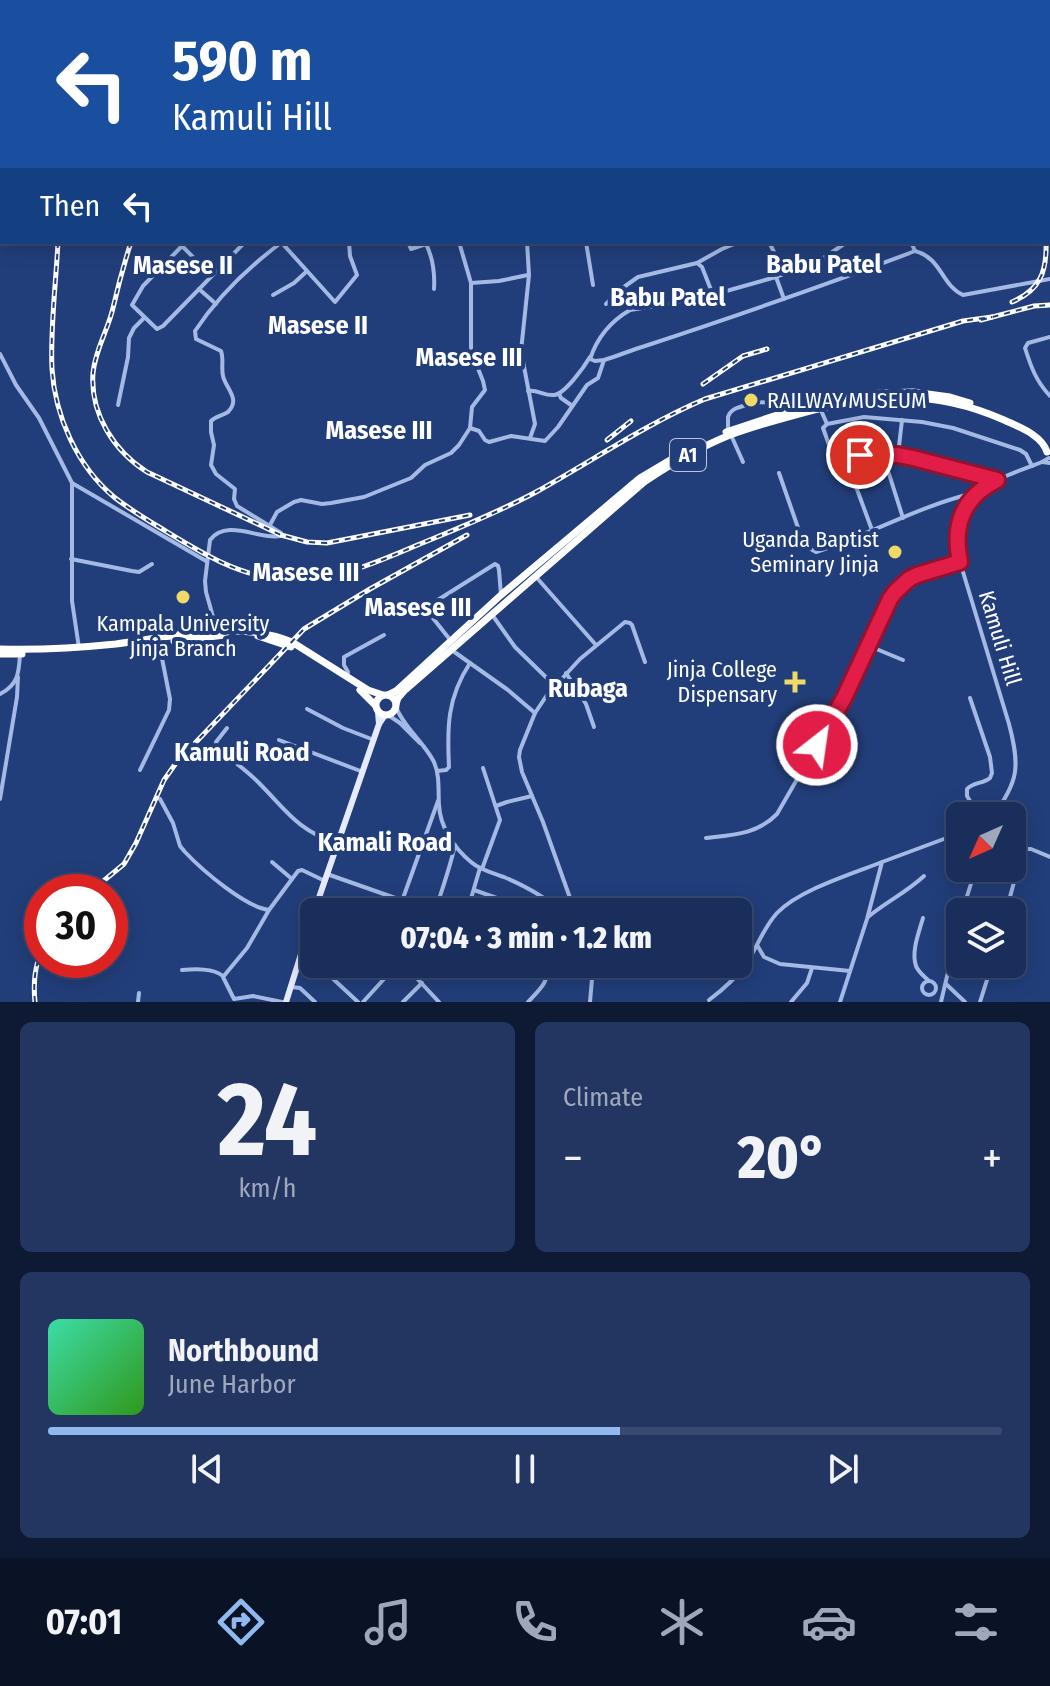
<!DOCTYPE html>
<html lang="en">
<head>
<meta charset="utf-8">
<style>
  :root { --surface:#1a2e5c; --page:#233662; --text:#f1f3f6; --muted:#9fa8bb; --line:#384a72; --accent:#90b9f0 }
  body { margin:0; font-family:"Fira Sans Condensed",sans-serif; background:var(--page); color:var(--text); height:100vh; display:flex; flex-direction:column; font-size:30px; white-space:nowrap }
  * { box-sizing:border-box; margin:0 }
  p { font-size:26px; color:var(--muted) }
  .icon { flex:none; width:44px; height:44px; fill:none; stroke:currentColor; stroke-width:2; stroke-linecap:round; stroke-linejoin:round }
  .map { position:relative; height:1002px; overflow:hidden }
  .details { display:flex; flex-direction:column; gap:20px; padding:20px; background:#0e1933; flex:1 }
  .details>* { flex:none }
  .top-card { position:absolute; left:0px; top:0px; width:1050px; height:244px; box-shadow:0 4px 20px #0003,0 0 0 2px var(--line); background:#1a4fa0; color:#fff; overflow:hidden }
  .needle { width:52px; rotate:225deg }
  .tools { position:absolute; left:946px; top:802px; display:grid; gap:16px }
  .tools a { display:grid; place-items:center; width:80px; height:80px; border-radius:12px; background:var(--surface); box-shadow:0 4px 20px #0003,0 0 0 2px var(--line); font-size:40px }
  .speed { position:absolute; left:24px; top:874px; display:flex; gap:16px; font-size:40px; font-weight:700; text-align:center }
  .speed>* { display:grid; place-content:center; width:104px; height:104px; border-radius:50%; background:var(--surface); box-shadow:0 4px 20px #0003,0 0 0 2px var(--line); line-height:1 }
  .speed .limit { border:12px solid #d22; background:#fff; color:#111 }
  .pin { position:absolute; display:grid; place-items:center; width:68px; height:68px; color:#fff; margin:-34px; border:4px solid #fff; border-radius:50%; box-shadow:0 2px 8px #0007 }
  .me { position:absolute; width:88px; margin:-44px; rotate:30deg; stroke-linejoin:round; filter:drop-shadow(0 0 6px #0008) }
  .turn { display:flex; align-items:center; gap:28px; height:168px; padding:0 40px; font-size:36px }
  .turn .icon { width:104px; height:104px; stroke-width:2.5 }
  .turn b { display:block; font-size:56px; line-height:68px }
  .then { display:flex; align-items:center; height:76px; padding:0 40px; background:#0003; gap:16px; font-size:30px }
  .big { font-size:60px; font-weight:800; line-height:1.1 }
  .details .card { flex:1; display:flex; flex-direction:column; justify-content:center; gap:12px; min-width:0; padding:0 28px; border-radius:12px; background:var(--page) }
  .details .dial { align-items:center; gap:0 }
  .dial b { font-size:104px; line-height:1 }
  .song { display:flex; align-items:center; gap:24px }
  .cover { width:96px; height:96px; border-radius:12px; background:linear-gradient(135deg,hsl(160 70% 55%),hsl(110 70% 35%)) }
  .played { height:8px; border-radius:4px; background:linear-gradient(90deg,var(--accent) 60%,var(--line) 60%) }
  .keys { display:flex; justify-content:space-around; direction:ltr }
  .heat { display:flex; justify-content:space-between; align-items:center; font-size:44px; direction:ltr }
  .details .tiles { flex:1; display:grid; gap:20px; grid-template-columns:1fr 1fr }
  .card:last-child { grid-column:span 2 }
  .trip { position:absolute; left:300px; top:898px; width:452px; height:80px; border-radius:12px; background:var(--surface); box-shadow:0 4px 20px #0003,0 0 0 2px var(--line); font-weight:800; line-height:80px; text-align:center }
  .dock { display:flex; height:128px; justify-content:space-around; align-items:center; background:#0a1225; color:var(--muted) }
  .dock .icon { width:56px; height:56px }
  .dock .selected { color:var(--accent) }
  .dock b { font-size:36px; color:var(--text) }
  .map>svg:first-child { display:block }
</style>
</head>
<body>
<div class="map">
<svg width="1050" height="1002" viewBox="0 0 1050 1002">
  <rect width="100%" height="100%" fill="#223e7a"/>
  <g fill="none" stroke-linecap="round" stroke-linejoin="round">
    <g stroke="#a4bae5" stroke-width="4">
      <path d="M 60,0 L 61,2"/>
      <path d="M 159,0 L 161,2"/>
      <path d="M 432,0 L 433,2"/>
      <path d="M 466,0 L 466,2"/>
      <path d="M 505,0 L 506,2"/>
      <path d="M 536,0 L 536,2"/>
      <path d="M 562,0 L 562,2"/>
      <path d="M 758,0 L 762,2"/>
      <path d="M 811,0 L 814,2"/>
      <path d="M 891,0 L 892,2"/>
      <path d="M 918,0 L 919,2"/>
      <path d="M 996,0 L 996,2"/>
      <path d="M 147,2 L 153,0"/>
      <path d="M 324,2 L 325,0"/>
      <path d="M 581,2 L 582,0"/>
      <path d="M 629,2 L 629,0"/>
      <path d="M 737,2 L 739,0"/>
      <path d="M 789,2 L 791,0"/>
      <path d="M 836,2 L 839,0"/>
      <path d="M 929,2 L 934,0"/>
      <path d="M 1048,3 L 1050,2"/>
      <path d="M 1048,57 L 1050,56"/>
      <path d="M 0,72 L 2,71"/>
      <path d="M 1048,110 L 1050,109"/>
      <path d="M 1048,160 L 1050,166"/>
      <path d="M 178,242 L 211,275"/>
      <path d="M 281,242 L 335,302 L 357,275 L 350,256 L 349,242"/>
      <path d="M 408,242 L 411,249 L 426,244"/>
      <path d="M 425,242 C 433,257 435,272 434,289"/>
      <path d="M 527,242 L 529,275 L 521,351 L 535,424 L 530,438"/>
      <path d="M 586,242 L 593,285"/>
      <path d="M 769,242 L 784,272"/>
      <path d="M 911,242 L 915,251"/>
      <path d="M 182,246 L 143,286 L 132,305 L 157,329 L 163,326 L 245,242"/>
      <path d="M 697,263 L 722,249 L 739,242"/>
      <path d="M 776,277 L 819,261 L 847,242"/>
      <path d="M 471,283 L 499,281 L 528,275"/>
      <path d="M 199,289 L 216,304"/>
      <path d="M 273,295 L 294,283 L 306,272"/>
      <path d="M 784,299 L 776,277 L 698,299 L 630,310 C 611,321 597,338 590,359 L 595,361 L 604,360 C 618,356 631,350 645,346 C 736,316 826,285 915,251 C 942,258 941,285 963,295 L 1050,279"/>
      <path d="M 606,304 L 621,289 L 638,277 L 697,263 L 702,267 L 713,295"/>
      <path d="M 1050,337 L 1028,343 L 1025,348 C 1031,367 1036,381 1050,396"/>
      <path d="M 0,354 L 16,385 L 39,418 L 72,483 L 72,601 L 79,648"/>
      <path d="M 528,391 C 537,389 544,396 554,395 C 565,394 584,367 590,357"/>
      <path d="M 559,394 L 561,398 L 571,405"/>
      <path d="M 118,405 L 128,357 L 129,338 L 134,328 L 144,318"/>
      <path d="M 820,408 L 827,424"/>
      <path d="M 470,428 L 479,431 L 485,440 L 489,442 L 511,436 L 545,441 L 558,427 L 587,385 L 598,378 L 604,360"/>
      <path d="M 728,431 C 728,429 728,419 728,417 C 730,410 736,408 743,406 C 760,400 773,401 787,412"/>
      <path d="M 731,435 L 743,462"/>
      <path d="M 883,455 L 903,518"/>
      <path d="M 898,455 L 902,420"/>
      <path d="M 845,457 L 872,530"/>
      <path d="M 1049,458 L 1042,462 L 1050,463"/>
      <path d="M 779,473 L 804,545 L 816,552 C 869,535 919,506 974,493"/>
      <path d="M 997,480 C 941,463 896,449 837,459 L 833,456 L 823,428 L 827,424 L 864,417 L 922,422 L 953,428 L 1020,450 L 1026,454 L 1032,466"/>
      <path d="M 72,483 L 206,561"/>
      <path d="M 270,525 L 277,512 L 294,502 L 301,500 L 322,504 L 331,503 L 364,497 L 411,478 L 425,465 L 451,453 L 459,445 L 470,428 L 472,407 L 485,390 L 483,381 L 471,351 L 471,283 L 459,242"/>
      <path d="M 71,559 L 132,571 L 139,572 L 152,564"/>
      <path d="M 499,570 L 501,595"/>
      <path d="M 537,578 L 596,645"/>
      <path d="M 493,616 L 515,647 L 555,686"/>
      <path d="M 217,631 L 206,592 L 205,581 L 210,540 C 227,518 259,540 280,536 L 281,533 L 237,506 L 234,499 L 235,489 L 216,474 L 211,465 L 214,445 L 211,432 L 211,421 C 216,416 222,416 228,412 C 241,399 226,389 223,376 C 221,368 224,359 221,351 L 196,339 L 195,331 C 217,298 250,266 282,242"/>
      <path d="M 451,641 L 425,608 L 495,564 L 498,566 L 499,570"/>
      <path d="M 869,646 L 903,660"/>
      <path d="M 453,651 L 508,690 L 535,713"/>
      <path d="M 566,673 L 586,704 L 594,727"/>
      <path d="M 347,677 L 348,672 L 344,665 L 344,657 L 384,635"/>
      <path d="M 0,694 C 18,685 19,673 20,654"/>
      <path d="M 970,698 L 990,757 L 992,773 L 990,778 C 983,784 973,782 967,789 L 967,796 L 979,816"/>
      <path d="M 396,707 C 404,728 424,742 434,762 C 440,776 438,790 439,805 C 440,827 454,848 471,862 C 480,870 493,873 504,877 C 525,886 545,896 561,912"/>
      <path d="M 307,709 L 343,728 L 374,740"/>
      <path d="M 388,715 L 400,723 L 420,743"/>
      <path d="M 227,728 L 216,742 L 218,749 C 232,760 246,770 258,782 C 288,812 296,829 338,844"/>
      <path d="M 279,740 L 363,772"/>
      <path d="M 140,770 L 169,710 L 170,699 L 159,643"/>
      <path d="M 437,771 L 446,770 L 449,767 C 447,728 447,698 470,663"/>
      <path d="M 0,799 L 17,697 L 18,677"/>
      <path d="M 160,799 L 173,823 L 180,846 L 185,852 C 202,870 245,907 269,910 L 292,879"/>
      <path d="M 496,806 L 507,802 L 532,796"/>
      <path d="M 993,816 C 1019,781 1020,766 1009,724 L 960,562 C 945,495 991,481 1042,462"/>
      <path d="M 706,838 C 733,835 758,834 777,814 L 844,698 L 890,599 L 909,579 L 922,573 L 959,562"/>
      <path d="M 272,862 L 292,879 L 298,871 L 302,870 L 325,881"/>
      <path d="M 482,869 L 500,820 L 483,768"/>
      <path d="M 327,874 L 435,912"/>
      <path d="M 974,876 L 1014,882 L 1006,912"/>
      <path d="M 1014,882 L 1021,855 L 1026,849 L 1031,849 L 1050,857"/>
      <path d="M 474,890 L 537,912"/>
      <path d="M 402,901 L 438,801"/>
      <path d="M 269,910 L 247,948 L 223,977 L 234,999 L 253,996 L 282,1002"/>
      <path d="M 435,912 C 442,889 450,868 455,845"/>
      <path d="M 467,912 L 480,868"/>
      <path d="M 575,912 L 543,822 L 522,772 L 519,757 L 520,750 L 535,713 L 547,695 L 580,659 L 625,622 L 630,623 L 632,625 L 645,662"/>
      <path d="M 962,912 L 976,868"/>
      <path d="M 868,917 C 886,902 907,892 924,876"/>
      <path d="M 923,918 C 919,932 911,952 916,966 C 918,972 925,977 929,981"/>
      <path d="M 304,943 L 314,945"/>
      <path d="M 757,945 L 764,957 L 780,964 L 850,971"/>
      <path d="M 303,953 L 314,962"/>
      <path d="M 317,964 L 358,1002"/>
      <path d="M 381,964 L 412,973 L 439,1002"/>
      <path d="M 182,970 C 195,969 213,968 223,976"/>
      <path d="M 412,973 L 421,964"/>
      <circle cx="929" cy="988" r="7"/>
      <path d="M 946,984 L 965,1002"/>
      <path d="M 291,987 L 300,988 L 315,1002"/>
      <path d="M 709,1000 C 724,989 737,977 748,961 C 758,945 764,927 777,913 C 799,890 851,874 882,862"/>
      <path d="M 138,1002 L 139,993"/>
      <path d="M 363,1002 L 394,968"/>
      <path d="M 403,1002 L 422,983"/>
      <path d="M 528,1002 C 539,990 550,982 547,964"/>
      <path d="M 590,1002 L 592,979 L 590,964"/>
      <path d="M 791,1002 L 807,983 L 812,968"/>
      <path d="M 840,1002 L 867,919 L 882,862 L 960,833"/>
      <path d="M 941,1002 L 960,921"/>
      <path d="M 980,1002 L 992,964"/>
    </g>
    <g stroke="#e5ebfc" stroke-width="6">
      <path d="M 378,712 L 379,724"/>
      <path d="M 314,912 L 379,724 L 385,715"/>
      <path d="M 286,1002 L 314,913"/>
    </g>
    <g stroke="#fff" stroke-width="7">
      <path d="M 726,432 L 777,415 L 857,394 L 913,392 L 950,397 L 970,403"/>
      <path d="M 258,636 L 291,647"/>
      <path d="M 174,641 L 225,635"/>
      <path d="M 0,649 C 39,650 77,648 116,644 C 172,637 238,619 292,642 L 368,690 L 383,695"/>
      <path d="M 0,654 L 22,654"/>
      <path d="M 360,690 L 375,705"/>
      <circle cx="386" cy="705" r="10"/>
      <path d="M 388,695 L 396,691 L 501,595 L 640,478 L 682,453"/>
      <path d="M 396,704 L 398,698 L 405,690 L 644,482 C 671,464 700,447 730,435 C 751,427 773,421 795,415 C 871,394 929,387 1004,420 C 1019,427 1042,435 1047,452"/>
    </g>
    <defs>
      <g id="rail">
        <path d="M 85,0 L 87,2"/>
        <path d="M 0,26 L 2,28"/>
        <path d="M 58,242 C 56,283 50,329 52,369 C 55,416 77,466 114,497 C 128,508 144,518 159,527 C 197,550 235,575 280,579 C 330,584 375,563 420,544 C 459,528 499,512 536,492 C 592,461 646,424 705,399 L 963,321 L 992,317"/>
        <path d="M 131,242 C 124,264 118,286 113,308 C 108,330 95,350 93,373 C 90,414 114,451 147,472 L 281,535 L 307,542 L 327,543 L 470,515"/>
        <path d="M 1012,302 C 1040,290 1047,272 1046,242"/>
        <path d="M 981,320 L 1034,306 L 1050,305"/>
        <path d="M 703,384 L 743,356 L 767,349"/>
        <path d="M 607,440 L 631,421"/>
        <path d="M 90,892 L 124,864 L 136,843 L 164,780 L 176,763 L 304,629 L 370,589 L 467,535"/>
        <path d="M 35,1002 C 33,982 35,967 42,948"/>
      </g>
    </defs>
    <use href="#rail" stroke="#fff" stroke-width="5"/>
    <use href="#rail" stroke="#223e7a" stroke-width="2" stroke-dasharray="6" stroke-linecap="butt"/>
  </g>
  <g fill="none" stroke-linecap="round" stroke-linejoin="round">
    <defs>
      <path id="route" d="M 817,745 L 844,698 L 890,599 L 895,592 L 909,579 L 917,575 L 960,562 C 952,525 963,497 997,480 L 913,458 L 898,455 L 860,455"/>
    </defs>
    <use href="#route" stroke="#92132f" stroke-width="20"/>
    <use href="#route" stroke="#e11d48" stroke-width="14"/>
  </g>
  <g fill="#f0d967" stroke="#223e7a" stroke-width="3">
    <circle cx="751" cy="400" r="8"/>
    <circle cx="895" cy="552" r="8"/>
    <circle cx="183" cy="597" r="8"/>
    <path d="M791 670h8v8h8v8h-8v8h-8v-8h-8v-8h8z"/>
  </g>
  <g text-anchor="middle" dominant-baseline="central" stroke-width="8" stroke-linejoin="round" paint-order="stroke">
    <rect fill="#223e7a" stroke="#bdc5d7" stroke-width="2" x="670" y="439" width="36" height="32" rx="6"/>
    <g font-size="20" font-weight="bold" fill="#fff">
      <text x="688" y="455">A1</text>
    </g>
    <g font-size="22" fill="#fff" stroke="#223e7a" text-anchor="end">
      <text x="767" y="400" text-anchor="start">RAILWAY MUSEUM</text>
      <text x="879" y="539">Uganda Baptist<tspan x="879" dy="25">Seminary Jinja</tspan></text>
      <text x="183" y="623" text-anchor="middle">Kampala University<tspan x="183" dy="25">Jinja Branch</tspan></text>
      <text x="777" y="669">Jinja College<tspan x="777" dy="25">Dispensary</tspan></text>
    </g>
    <g font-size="22" fill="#fff" stroke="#223e7a">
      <text transform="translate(1000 638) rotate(73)">Kamuli Hill</text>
    </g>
    <g font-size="26" font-weight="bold" fill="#fff" stroke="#223e7a">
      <text x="824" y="264">Babu Patel</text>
      <text x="183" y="265">Masese II</text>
      <text x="668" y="297">Babu Patel</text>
      <text x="318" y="325">Masese II</text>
      <text x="469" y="357">Masese III</text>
      <text x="379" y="430">Masese III</text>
      <text x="306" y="572">Masese III</text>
      <text x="418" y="607">Masese III</text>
      <text x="588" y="688">Rubaga</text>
      <text x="242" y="752">Kamuli Road</text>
      <text x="385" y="842">Kamali Road</text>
    </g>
  </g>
</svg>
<div class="tools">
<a><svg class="needle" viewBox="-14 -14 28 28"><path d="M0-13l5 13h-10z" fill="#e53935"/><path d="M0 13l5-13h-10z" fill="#9fa8bb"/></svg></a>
<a><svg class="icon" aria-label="layers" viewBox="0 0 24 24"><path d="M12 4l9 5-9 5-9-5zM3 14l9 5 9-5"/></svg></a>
</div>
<div class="speed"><div class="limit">30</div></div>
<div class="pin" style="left:860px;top:455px;background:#d93025"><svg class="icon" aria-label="arrive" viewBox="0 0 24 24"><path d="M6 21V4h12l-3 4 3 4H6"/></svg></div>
<svg class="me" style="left:817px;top:745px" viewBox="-20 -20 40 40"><circle r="17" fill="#e11d48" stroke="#fff" stroke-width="3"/><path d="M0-11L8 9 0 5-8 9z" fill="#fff"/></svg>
<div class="trip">07:04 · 3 min · 1.2 km</div>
<div class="top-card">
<div class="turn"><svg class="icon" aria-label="left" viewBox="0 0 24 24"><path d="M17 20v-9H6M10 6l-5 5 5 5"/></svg><div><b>590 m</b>Kamuli Hill</div></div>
<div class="then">Then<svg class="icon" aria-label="left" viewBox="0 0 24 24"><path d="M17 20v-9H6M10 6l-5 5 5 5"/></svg></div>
</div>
</div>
<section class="details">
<div class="tiles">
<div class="card dial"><b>24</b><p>km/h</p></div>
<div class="card"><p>Climate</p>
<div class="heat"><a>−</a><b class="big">20°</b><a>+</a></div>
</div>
<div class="card">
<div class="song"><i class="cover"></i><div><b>Northbound</b><p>June Harbor</p></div></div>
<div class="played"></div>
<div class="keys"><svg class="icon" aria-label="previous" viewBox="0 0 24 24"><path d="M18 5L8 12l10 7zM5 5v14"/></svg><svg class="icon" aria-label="pause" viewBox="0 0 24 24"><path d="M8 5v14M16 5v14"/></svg><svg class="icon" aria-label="next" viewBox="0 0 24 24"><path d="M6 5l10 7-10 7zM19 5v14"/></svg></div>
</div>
</div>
</section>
<nav class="dock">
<b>07:01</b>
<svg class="icon selected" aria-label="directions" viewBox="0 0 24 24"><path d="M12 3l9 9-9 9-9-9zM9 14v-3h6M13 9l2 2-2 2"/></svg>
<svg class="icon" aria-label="music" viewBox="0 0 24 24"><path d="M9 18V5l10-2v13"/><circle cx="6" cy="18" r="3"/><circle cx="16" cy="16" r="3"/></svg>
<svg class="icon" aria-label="phone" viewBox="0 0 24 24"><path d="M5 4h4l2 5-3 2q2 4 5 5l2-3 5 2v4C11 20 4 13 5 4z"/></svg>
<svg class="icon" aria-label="climate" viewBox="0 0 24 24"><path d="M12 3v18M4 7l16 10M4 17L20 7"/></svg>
<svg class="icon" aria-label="car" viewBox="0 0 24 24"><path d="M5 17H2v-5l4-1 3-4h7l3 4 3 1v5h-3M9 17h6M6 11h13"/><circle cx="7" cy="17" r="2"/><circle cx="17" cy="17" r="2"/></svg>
<svg class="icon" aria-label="filters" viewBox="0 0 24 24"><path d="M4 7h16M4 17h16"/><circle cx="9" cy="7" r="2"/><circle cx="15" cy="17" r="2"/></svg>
</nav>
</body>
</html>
